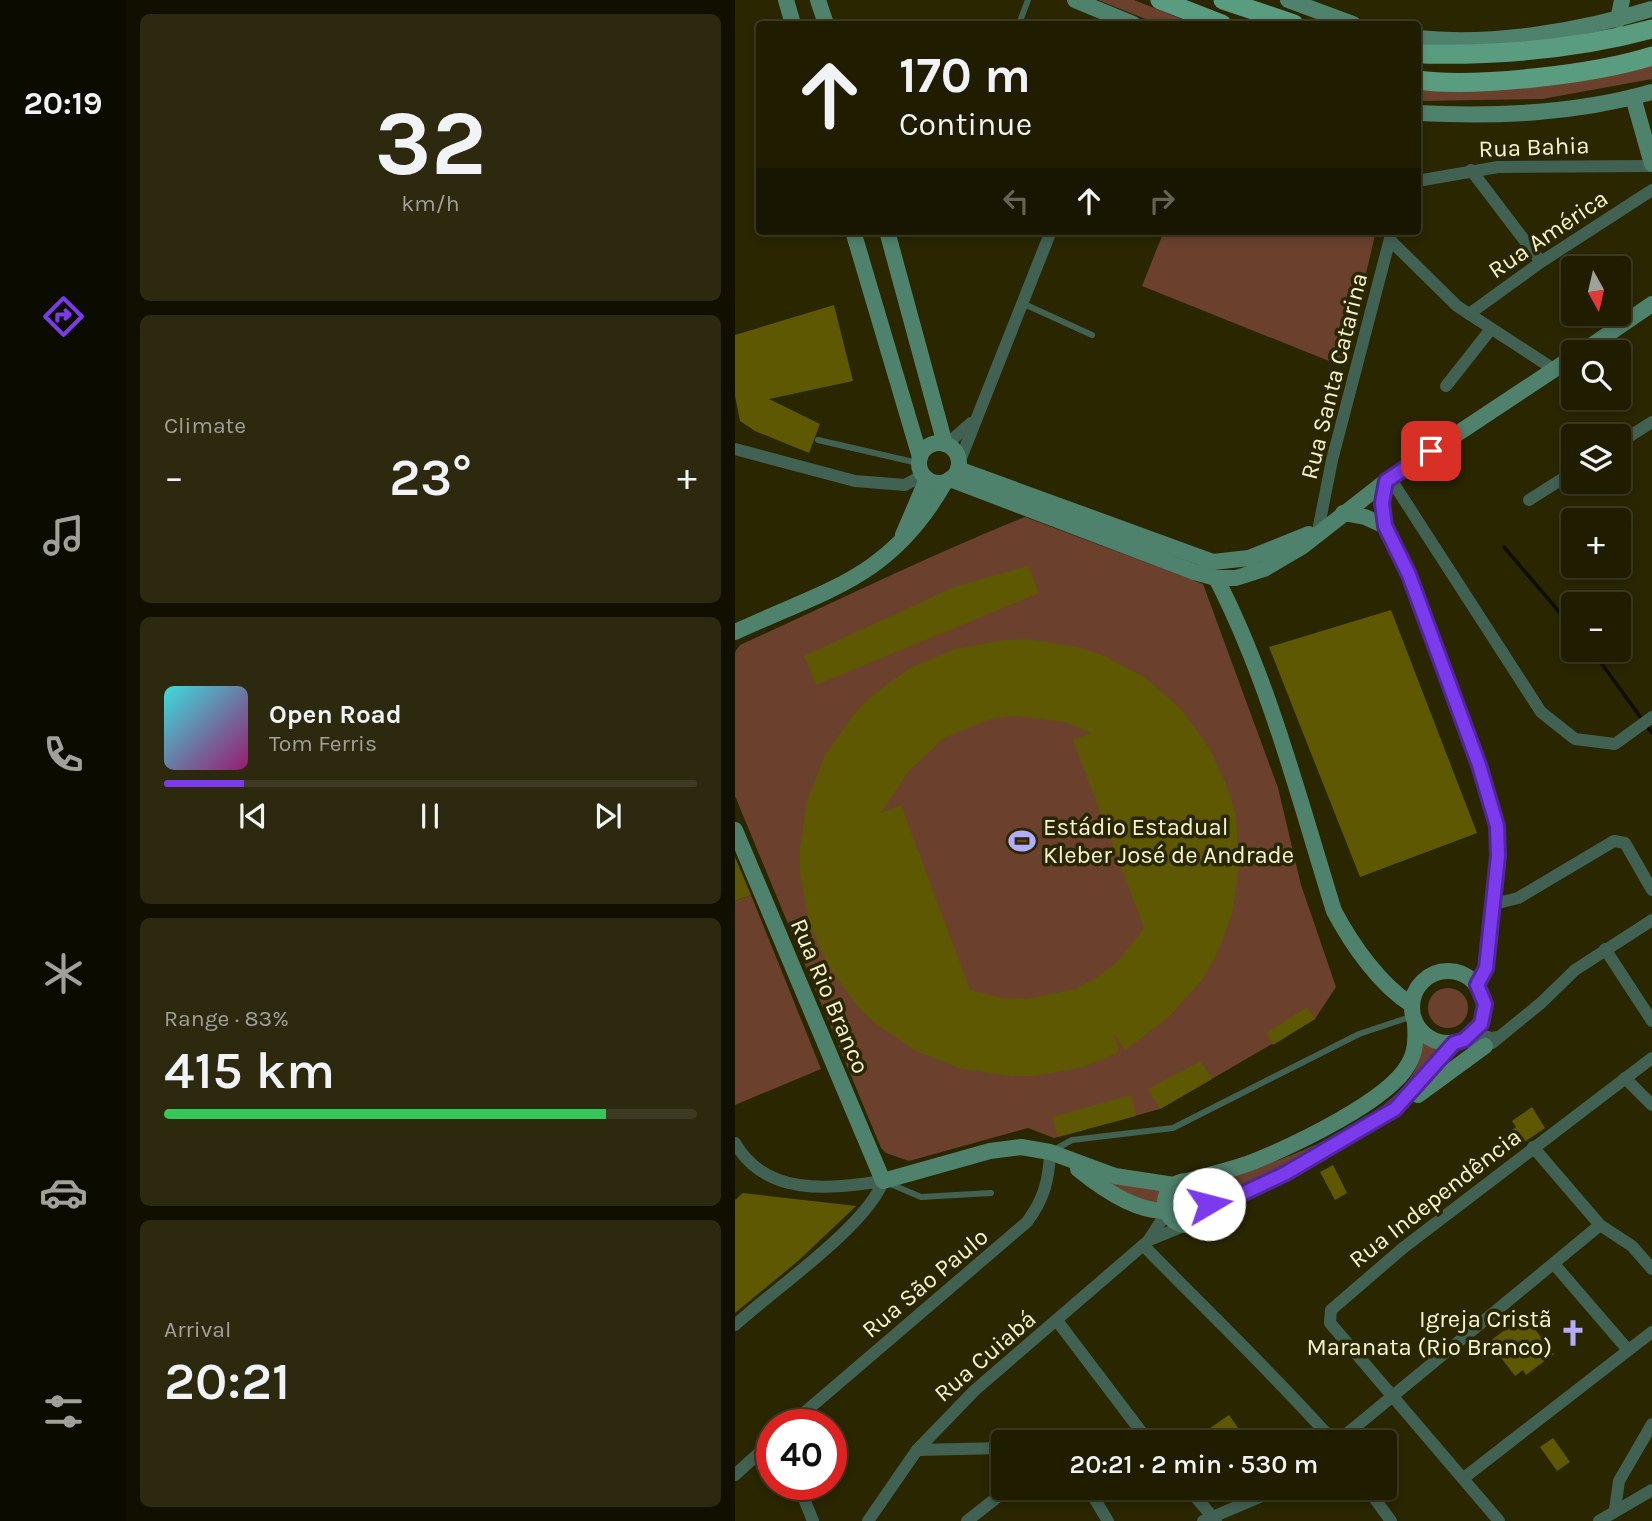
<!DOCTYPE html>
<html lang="en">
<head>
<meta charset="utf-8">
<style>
  :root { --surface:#1f1c00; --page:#2c290f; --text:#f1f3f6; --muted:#a1a199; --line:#3c3a22; --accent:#7c3aed }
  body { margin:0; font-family:Karla,sans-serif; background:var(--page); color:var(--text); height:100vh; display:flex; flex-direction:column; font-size:26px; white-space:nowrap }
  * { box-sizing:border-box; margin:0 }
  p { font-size:23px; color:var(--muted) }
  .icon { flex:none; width:38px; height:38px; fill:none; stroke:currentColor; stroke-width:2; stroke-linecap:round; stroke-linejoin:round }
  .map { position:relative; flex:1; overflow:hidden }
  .drawer { display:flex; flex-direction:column; gap:14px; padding:14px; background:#110f00; width:609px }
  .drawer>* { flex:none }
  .hud { position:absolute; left:21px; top:21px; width:665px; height:214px; border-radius:7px; box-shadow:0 4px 10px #0003,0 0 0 2px var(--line); background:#1f1c00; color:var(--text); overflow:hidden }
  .needle { width:46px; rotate:172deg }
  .buttons { position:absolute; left:826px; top:256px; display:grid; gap:14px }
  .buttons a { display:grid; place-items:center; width:70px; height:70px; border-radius:7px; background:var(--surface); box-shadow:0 4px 10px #0003,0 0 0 2px var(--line); font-size:35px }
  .speed { position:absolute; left:21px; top:1409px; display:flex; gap:14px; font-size:35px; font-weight:700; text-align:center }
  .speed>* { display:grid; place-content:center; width:91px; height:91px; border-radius:50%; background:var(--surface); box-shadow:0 4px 10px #0003,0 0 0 2px var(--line); line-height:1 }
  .speed .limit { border:10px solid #d22; background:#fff; color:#111 }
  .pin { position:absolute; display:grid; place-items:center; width:60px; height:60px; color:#fff; margin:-30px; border-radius:14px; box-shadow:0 4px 10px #0006 }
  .me { position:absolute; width:77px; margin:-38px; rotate:82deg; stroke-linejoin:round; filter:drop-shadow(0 0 5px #0008) }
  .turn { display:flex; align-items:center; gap:24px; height:147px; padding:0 28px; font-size:32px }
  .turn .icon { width:91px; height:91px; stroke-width:2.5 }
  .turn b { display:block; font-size:49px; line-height:60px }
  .lanes { display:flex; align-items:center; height:66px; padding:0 28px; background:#0003; justify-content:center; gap:35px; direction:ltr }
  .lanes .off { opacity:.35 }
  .big { font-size:52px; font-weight:600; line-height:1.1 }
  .drawer .card { flex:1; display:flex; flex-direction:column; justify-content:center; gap:10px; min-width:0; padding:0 24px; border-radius:10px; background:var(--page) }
  .drawer .dial { align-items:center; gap:0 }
  .dial b { font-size:91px; line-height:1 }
  .song { display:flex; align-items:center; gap:21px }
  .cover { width:84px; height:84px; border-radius:10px; background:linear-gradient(135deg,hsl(180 70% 55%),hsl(320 70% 35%)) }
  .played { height:7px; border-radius:4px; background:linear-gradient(90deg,var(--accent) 15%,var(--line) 15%) }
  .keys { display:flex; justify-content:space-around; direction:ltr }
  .heat { display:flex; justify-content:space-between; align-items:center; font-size:38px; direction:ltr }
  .charge { height:10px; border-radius:5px; background:linear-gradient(90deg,#34c759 83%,var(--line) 0) }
  .trip { position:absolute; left:256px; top:1430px; width:406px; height:70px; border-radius:7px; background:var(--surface); box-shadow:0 4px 10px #0003,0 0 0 2px var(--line); font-weight:600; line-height:70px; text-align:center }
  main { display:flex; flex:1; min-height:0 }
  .tabs { display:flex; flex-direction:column; width:126px; justify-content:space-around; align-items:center; background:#0c0b00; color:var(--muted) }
  .tabs .icon { width:49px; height:49px }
  .tabs .on { color:var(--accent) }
  .tabs b { font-size:32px; color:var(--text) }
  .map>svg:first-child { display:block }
</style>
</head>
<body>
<main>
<nav class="tabs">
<b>20:19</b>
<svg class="icon on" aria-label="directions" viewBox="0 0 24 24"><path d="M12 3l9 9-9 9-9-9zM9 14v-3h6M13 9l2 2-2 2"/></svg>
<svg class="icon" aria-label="music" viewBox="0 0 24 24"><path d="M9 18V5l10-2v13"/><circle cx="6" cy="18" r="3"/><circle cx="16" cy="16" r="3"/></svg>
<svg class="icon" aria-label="phone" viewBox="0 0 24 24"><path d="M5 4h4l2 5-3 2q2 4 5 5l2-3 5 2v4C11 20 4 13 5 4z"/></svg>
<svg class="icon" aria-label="climate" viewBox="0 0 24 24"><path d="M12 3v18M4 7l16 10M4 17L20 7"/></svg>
<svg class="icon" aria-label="car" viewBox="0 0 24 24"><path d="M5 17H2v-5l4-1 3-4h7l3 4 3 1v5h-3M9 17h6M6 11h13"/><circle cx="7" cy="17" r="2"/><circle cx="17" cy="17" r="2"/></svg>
<svg class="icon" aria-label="filters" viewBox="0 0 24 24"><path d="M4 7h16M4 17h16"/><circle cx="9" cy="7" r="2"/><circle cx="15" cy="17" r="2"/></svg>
</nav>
<section class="drawer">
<div class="card dial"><b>32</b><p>km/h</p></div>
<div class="card"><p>Climate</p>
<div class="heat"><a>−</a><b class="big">23°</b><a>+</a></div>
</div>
<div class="card">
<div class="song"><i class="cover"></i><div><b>Open Road</b><p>Tom Ferris</p></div></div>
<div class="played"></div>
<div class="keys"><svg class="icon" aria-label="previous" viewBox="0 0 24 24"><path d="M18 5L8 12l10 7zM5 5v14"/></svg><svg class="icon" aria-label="pause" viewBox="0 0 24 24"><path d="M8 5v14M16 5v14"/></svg><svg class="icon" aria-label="next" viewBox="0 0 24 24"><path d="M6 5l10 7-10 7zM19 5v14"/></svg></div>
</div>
<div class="card"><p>Range · 83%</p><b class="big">415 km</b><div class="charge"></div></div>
<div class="card"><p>Arrival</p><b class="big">20:21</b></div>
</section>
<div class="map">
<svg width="917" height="1521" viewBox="0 0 917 1521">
  <rect width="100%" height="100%" fill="#292600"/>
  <g fill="#6b412e">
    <path d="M 363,0 L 399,0 L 459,24 L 423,24 Z"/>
    <path d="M 917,64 L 917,79 L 807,99 L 683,101 L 682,85 Z"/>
    <path d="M 429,231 L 550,231 L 564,236 L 567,231 L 641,231 L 609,367 L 407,286 Z"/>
    <path d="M 290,517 L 468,584 L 543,788 L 566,885 L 601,987 L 580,1019 L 425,1109 L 319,1138 L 293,1128 L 174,1161 L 151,1153 L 146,1148 L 0,796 L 0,652 L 5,645 C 100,602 193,556 290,517 Z"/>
    <path d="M 16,895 L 86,1069 L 0,1105 L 0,901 Z"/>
    <circle cx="713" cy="1008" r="20"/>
    <path d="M 688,1042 L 705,1049 L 665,1101 L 486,1201 L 481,1179 C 537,1167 655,1122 681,1068 C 685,1061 686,1051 688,1042 Z"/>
    <path d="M 359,1178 L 431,1189 L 426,1209 Z"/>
    <circle cx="452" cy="1207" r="10"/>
  </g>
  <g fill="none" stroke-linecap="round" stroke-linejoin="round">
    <g stroke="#0f0d00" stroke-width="3.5">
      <path d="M 769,547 L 838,628"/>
      <path d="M 856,649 L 917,733"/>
    </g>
  </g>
  <g fill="#5d5801" fill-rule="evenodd">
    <path d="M 99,305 L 118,381 L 34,399 L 85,424 L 74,453 L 20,431 L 5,421 L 0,396 L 0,335 Z"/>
    <path d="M 293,566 L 304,593 L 81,685 L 69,656 L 219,587 Z"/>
    <path d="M 656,610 L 742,833 L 625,877 L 534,647 Z"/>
    <path d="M 293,639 L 342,647 L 365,654 L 409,677 L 446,709 L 475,749 L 495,794 L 501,818 L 504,866 L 497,915 L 479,960 L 466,981 L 433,1018 L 390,1050 L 379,1034 L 384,1052 L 349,1067 L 300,1076 L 276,1076 L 227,1069 L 181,1051 L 140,1023 L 123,1007 L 94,967 L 74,922 L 65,874 L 65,849 L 72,801 L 90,755 L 118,715 L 135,697 L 175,668 L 220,649 L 269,640 ZM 280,716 L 329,722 L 356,733 L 338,740 L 409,928 L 382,962 L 362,977 L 340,989 L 292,999 L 267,998 L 235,990 L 166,805 L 146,813 L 173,772 L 209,738 L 255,719 Z"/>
    <path d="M 0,857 L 16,895 L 0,901 Z"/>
    <path d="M 572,1007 L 580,1019 L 538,1045 L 531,1033 Z"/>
    <path d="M 465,1061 L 477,1079 L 425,1109 L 413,1089 Z"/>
    <path d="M 396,1095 L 401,1116 L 323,1137 L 317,1117 Z"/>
    <path d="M 797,1107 L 810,1128 L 782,1147 L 773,1133 L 781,1127 L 777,1121 Z"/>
    <path d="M 598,1165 L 612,1193 L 600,1200 L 585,1172 Z"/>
    <path d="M 8,1193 L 121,1206 L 63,1261 L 0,1313 L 0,1200 Z"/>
    <path d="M 789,1315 L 819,1354 L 791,1375 L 788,1370 L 780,1376 L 754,1342 Z"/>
    <path d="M 494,1415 L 513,1442 L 455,1442 Z"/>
    <path d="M 818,1438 L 835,1462 L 822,1471 L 805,1447 Z"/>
  </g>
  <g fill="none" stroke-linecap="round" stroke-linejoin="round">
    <g stroke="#416153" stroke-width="6">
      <path d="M 285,21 L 293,0"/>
      <path d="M 287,303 L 357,335"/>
      <path d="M 83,440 L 183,463"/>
      <path d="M 317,1151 L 337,1140 L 438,1128 L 624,1034 L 678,1016"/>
      <path d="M 153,1183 L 186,1197 L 256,1193"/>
    </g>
    <g stroke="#416153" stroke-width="12">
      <path d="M 736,170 L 806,262"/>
      <path d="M 682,181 L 763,167 L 917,166"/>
      <path d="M 655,240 L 722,306 L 820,370"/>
      <path d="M 734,314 L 806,262 L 917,190"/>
      <path d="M 711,386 L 756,329"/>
      <path d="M 884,443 L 917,422"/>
      <path d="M 211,445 L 236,423"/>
      <path d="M 0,449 L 120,481 L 170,485 L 188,475"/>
      <path d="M 224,463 L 316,231"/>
      <path d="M 655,478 L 806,712 L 840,739 L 880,744 L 917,717"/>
      <path d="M 794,500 L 838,472"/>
      <path d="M 583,531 L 597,460 L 657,231"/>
      <path d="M 759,904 L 783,898 L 879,841 L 890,843 L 917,890"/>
      <path d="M 870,949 L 917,1021"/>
      <path d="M 740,1033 L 756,1038 L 764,1037"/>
      <path d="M 729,1040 L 742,1045 L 757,1043 L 806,1003 L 840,970 L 917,920"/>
      <path d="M 890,1078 L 917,1105"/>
      <path d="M 0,1143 C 31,1197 95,1189 148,1181 C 132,1226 38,1290 0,1325"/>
      <path d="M 798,1147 L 865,1225 L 897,1246 L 917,1269"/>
      <path d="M 417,1239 L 451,1225"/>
      <path d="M 408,1245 C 472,1311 539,1374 599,1442"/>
      <path d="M 819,1264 L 893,1350"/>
      <path d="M 323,1322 L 414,1442"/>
      <path d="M 56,1424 L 292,1222 C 309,1199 314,1180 315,1152"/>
      <path d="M 602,1442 L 865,1225"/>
      <path d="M 182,1450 L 268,1448"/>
      <path d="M 0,1475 L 37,1441"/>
      <path d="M 730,1477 L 917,1332"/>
      <path d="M 63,1484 L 78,1521"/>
      <path d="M 353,1488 L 373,1521"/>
      <path d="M 453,1488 L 481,1521"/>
      <path d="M 632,1488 L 656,1521"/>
      <path d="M 880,1509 L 884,1481 L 917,1424"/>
      <path d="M 133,1521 L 182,1450 L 240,1390 L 413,1241 L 432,1212"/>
      <path d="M 232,1521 L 274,1488"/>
      <path d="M 468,1521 L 546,1488"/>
      <path d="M 764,1521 L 595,1323 L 596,1310 L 668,1248 L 917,1058"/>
      <path d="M 864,1521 L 917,1490"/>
    </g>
    <g stroke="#4f826c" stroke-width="16">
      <path d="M 51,0 L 58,24"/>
      <path d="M 83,0 L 91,24"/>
      <path d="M 340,0 L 398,24"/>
      <path d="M 553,0 L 618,24"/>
      <path d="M 883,20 L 887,0"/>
      <path d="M 682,38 C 757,46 846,31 917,9"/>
      <path d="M 898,97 L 917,164"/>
      <path d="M 682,113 C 761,117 841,114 917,92"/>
      <path d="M 118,231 L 185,457"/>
      <path d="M 152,231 L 210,444"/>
      <path d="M 847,352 L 917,304"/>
      <circle cx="204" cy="463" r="20"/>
      <path d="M 223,469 L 478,562 L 514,558 L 574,534"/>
      <path d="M 215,479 L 459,572 L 481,578 L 501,578 L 529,569 L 568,546 L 651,481 L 838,357"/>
      <path d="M 651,481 L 647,503 L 650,526 L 674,575 L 744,765 L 762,826 L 763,856 L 751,968 L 742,985"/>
      <path d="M 608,513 L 630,517 L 650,526"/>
      <path d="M 168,535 L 192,479"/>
      <path d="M 481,578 C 534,680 565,802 599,911 C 617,945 645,985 677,1005"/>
      <path d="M 0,632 C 93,589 156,578 210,482"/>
      <path d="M 0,830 L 148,1181 L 255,1151 L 286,1147 L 315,1152 L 380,1176 L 439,1185"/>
      <circle cx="713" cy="1007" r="36"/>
      <path d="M 683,1095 L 750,1046"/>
      <path d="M 343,1169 C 365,1187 401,1212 431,1211"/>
      <circle cx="452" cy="1203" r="22"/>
      <path d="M 453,1181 C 475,1174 498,1170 520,1161 C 559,1145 653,1101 673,1065 C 681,1052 681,1038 680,1023"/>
      <path d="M 473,1210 L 551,1173 L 660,1109 L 719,1043"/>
    </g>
    <g stroke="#599c80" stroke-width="19">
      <path d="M 425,0 L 487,24"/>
      <path d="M 488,0 L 559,24"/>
      <path d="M 682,54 C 762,56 840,50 917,29"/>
      <path d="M 682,80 C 741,88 860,74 917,56"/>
    </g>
  </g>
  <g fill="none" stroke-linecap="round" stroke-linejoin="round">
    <defs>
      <path id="route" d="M 474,1204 L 473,1210 L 551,1173 L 660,1109 L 719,1043 L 729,1040 L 746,1024 L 750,1004 L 742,985 L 751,968 L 763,856 L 762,826 L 744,765 L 674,575 L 650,526 L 647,503 L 651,481 L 696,451"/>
    </defs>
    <use href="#route" stroke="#51269a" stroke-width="18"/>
    <use href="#route" stroke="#7c3aed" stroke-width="12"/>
  </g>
  <defs>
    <symbol id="stadium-bare" viewBox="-9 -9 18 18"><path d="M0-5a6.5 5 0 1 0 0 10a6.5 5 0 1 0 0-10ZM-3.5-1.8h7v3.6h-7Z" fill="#b1adfa" stroke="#292600" stroke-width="2.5" paint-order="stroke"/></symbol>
    <symbol id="church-bare" viewBox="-9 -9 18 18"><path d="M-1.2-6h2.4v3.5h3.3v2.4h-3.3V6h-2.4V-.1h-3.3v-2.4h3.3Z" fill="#b1adfa" stroke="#292600" stroke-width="2.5" paint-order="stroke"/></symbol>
  </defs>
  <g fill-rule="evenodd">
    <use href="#stadium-bare" x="268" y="822" width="38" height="38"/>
    <use href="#church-bare" x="819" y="1314" width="38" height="38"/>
  </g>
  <g text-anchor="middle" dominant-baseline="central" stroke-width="7" stroke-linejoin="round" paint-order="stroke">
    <g font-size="24" fill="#f7f5d1" stroke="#292600">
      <text transform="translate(799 147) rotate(-2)">Rua Bahia</text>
      <text transform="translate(813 234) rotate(-34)">Rua América</text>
      <text transform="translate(599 376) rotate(-76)">Rua Santa Catarina</text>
      <text transform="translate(95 996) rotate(67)">Rua Rio Branco</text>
      <text transform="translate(700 1198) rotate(-38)">Rua Independência</text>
      <text transform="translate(190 1283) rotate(-40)">Rua São Paulo</text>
      <text transform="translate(250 1356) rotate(-41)">Rua Cuiabá</text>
    </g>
    <g font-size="24" fill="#f7f5d1" stroke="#292600" text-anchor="start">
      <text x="308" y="827">Estádio Estadual<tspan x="308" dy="28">Kleber José de Andrade</tspan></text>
      <text x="817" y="1319" text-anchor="end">Igreja Cristã<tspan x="817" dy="28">Maranata (Rio Branco)</tspan></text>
    </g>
  </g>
</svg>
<div class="buttons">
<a><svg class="needle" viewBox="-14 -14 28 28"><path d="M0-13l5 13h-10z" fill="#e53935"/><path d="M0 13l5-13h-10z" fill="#a1a199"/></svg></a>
<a><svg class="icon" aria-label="search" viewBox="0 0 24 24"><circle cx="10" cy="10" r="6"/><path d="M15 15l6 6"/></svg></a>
<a><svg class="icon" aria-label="layers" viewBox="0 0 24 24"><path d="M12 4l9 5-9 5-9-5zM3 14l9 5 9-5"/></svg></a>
<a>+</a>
<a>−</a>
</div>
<div class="speed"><div class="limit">40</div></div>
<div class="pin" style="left:696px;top:451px;background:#d93025"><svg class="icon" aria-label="arrive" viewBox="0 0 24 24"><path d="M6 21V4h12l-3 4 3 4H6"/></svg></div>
<svg class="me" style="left:474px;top:1204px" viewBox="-20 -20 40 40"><circle r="19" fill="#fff"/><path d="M0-13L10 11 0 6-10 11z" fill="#7c3aed"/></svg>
<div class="trip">20:21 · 2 min · 530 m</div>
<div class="hud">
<div class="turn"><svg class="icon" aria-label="ahead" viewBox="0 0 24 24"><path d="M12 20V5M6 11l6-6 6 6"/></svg><div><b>170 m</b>Continue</div></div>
<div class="lanes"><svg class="icon off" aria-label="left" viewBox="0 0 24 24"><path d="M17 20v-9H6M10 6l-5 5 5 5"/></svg><svg class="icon" aria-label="ahead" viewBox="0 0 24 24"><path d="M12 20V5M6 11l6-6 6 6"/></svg><svg class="icon off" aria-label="right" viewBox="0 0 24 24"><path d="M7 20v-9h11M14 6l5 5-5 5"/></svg></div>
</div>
</div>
</main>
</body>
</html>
